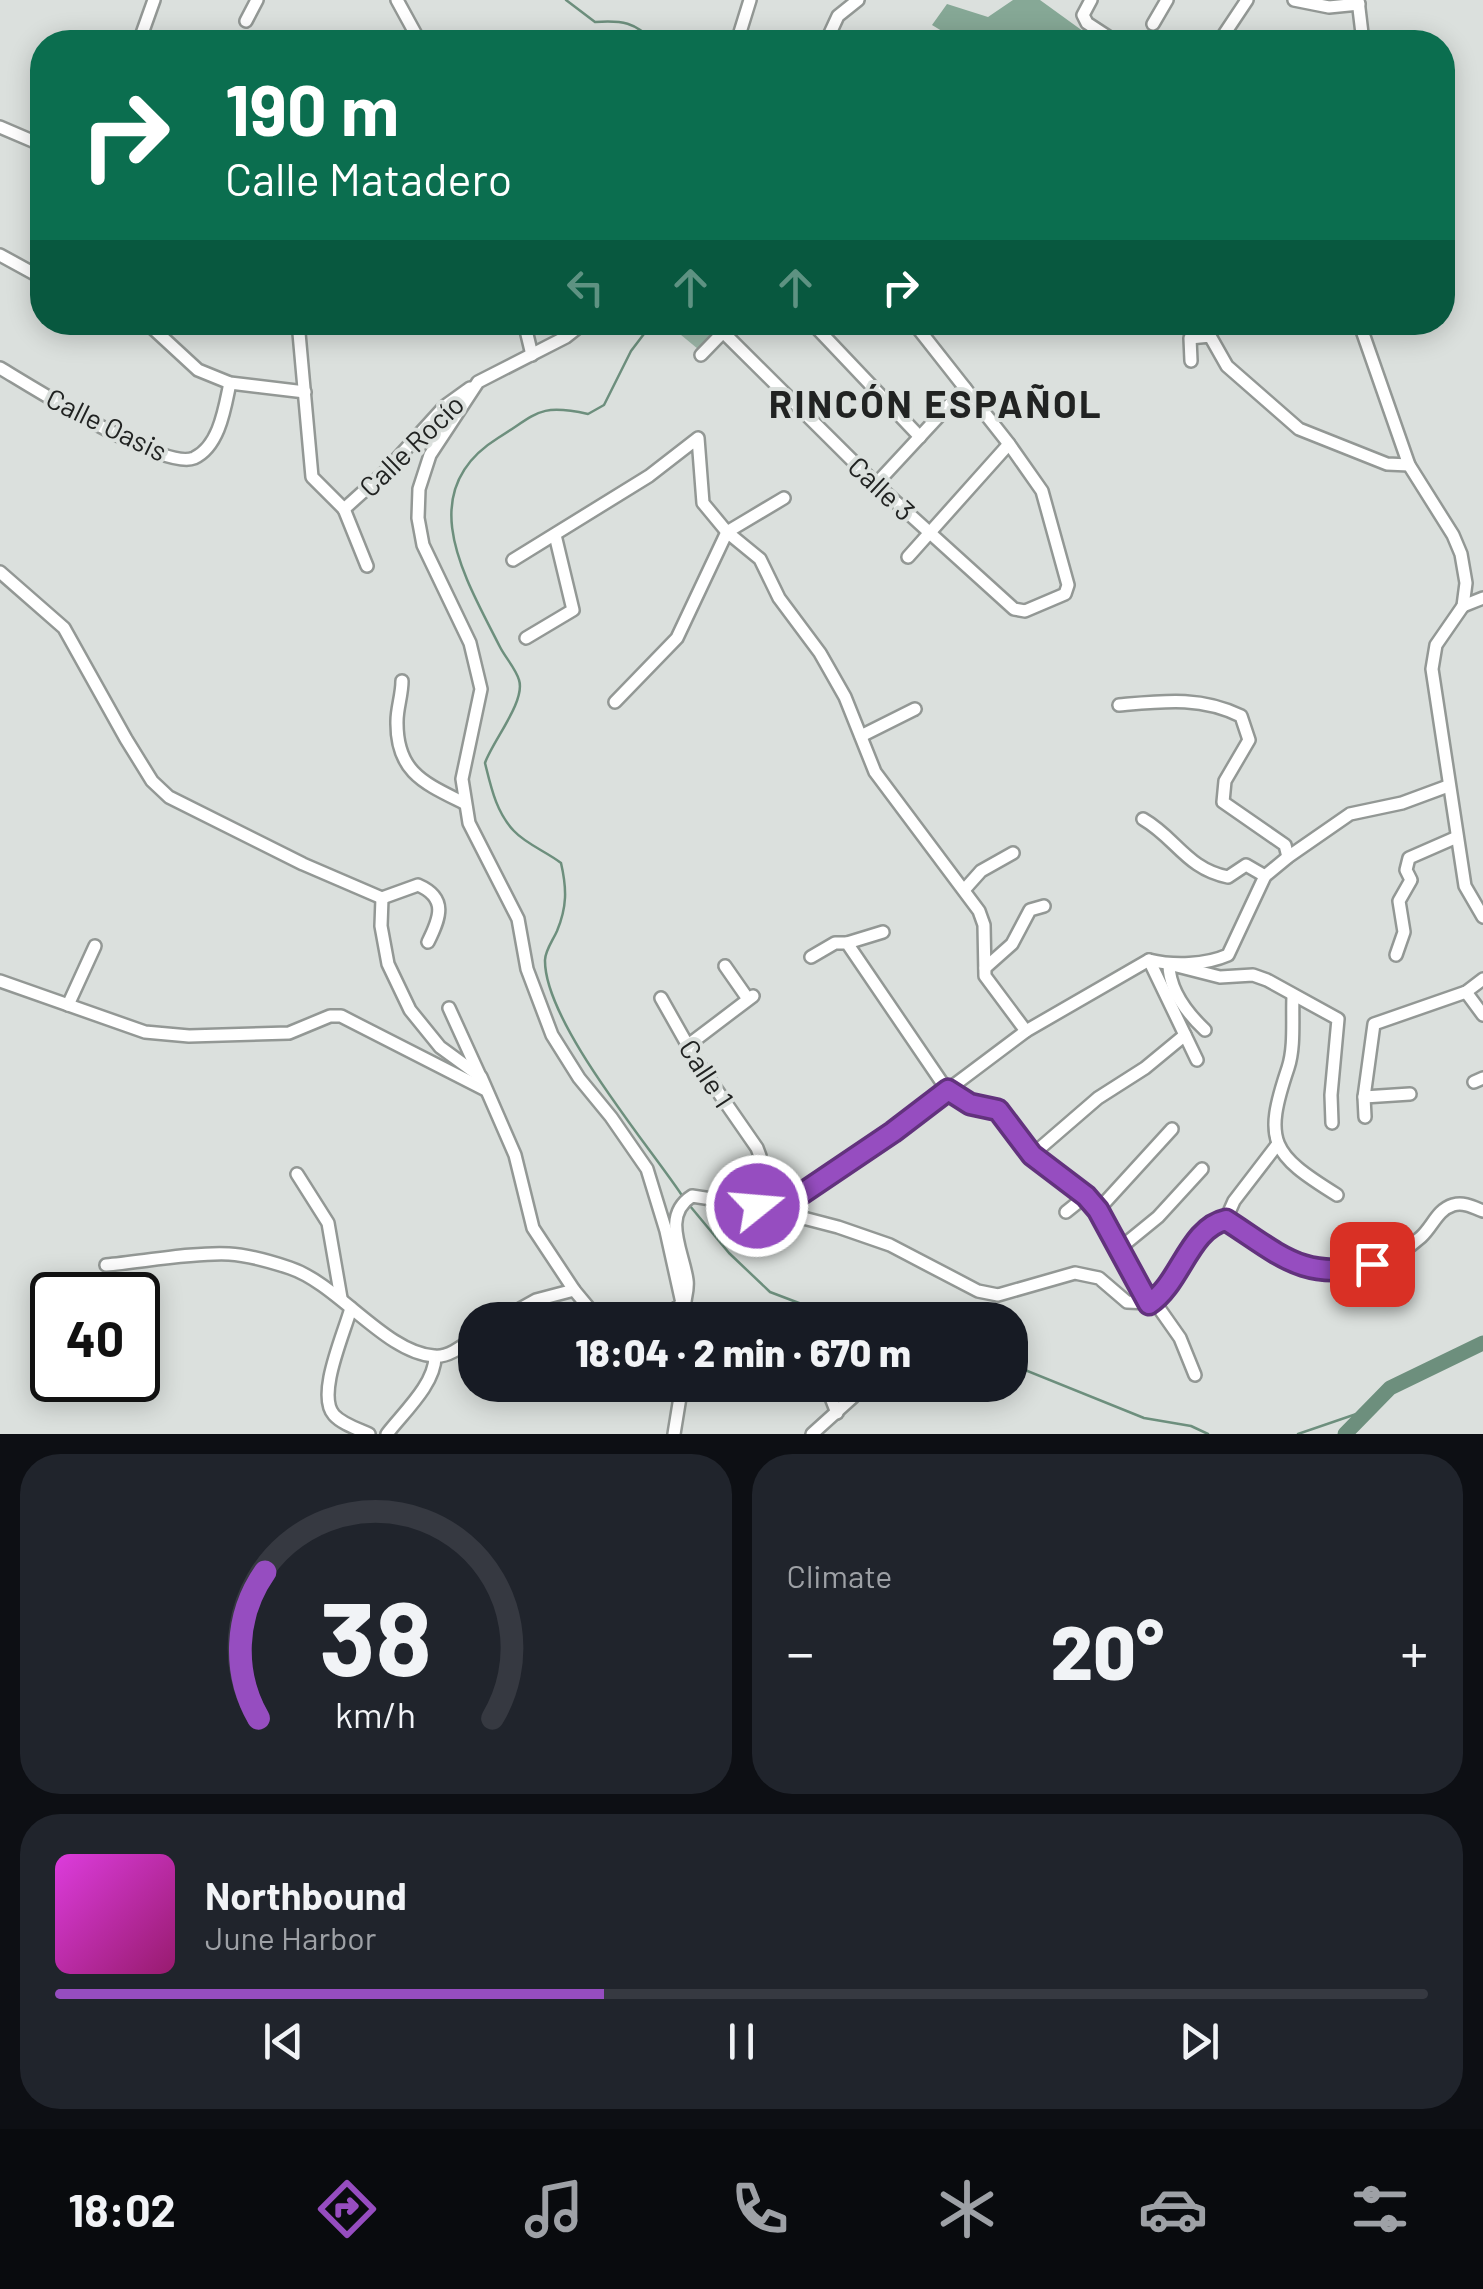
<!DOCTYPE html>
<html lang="en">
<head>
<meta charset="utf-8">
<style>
  :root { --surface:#171b24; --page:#20242c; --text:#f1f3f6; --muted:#9ea1a6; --line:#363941; --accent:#964dc0 }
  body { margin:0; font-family:Barlow,sans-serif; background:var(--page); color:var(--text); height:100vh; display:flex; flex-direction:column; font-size:38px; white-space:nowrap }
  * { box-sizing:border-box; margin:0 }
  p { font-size:32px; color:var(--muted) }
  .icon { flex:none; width:55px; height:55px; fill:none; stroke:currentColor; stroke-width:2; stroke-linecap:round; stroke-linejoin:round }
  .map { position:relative; height:1434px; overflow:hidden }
  .panel { display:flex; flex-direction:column; gap:20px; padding:20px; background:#0d0f14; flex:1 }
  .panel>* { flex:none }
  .guide { position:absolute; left:30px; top:30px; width:1425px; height:305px; border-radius:40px; box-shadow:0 5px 25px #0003; background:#0b6e4f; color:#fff; overflow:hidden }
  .speed { position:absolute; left:30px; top:1272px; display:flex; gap:20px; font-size:50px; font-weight:700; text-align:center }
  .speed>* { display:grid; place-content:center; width:130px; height:130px; border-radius:50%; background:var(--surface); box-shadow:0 5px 25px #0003; line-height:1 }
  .speed .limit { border:5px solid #111; border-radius:15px; background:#fff; color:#111 }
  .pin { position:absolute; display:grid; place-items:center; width:85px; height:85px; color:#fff; margin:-42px; border-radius:20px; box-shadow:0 5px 15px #0006 }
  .me { position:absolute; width:110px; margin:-55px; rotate:73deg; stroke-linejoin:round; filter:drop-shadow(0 0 8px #0008) }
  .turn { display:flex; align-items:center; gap:35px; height:210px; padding:0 30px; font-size:45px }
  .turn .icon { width:130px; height:130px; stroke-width:2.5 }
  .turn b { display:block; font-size:70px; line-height:85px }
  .lanes { display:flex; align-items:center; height:95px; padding:0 30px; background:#0003; justify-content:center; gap:50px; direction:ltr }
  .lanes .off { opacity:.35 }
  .big { font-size:75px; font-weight:800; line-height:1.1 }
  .panel .card { flex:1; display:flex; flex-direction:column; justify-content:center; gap:15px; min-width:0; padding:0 35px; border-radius:40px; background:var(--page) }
  .panel .dial { align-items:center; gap:0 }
  .dial svg { height:260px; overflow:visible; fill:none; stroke:var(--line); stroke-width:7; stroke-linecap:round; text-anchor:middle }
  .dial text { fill:var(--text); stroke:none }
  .song { display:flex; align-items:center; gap:30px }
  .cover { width:120px; height:120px; border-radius:15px; background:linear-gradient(135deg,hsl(300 70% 55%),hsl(320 70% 35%)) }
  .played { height:10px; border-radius:5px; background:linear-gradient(90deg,var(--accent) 40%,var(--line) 40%) }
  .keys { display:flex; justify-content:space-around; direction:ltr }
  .heat { display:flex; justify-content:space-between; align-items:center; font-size:55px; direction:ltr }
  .panel .tiles { flex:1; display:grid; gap:20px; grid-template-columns:1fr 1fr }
  .card:last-child { grid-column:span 2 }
  .trip { position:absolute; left:458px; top:1302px; width:570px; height:100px; border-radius:40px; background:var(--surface); box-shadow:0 5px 25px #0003; font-weight:800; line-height:100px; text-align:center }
  .tabs { display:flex; height:160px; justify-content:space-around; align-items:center; background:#090b0e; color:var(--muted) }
  .tabs .icon { width:70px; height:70px }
  .tabs .on { color:var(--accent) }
  .tabs b { font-size:45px; color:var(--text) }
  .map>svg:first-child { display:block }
</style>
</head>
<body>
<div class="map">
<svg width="1483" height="1434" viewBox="0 0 1483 1434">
  <rect width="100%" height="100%" fill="#dbe0dd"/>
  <path fill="#9eb9aa" d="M 673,323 L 673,322 L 724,323 L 698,349 L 675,330 Z"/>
  <path fill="#86a896" d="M 1013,0 L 1040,0 L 1098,42 L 960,42 L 932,25 L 947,4 L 988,17 Z"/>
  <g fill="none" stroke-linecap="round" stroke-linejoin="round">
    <g stroke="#6d8f7d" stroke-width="2.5">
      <path d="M 566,0 L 595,22 C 622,20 635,22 654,42"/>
      <path d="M 653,322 L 631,351 L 604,405 L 588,414 C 538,403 537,414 498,438 C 411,492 466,579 500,647 C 505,657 516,669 519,680 C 526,701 492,742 485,763 C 491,787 496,812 514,831 C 526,844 547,852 561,863 C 567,889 567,907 557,931 C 553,940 545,951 545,960 C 544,1021 646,1142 681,1194"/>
      <path d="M 690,1206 L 729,1253 L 770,1292 L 820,1311 L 883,1310 L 918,1320"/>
      <path d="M 1010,1364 L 1144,1418 L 1191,1426 L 1208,1434"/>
      <path d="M 1298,1434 L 1368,1410"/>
    </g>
    <path stroke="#6d8f7d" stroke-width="15" d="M 1345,1434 L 1390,1388 L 1483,1343"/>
    <defs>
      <g id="minor">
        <path d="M 397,0 L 420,42"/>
        <path d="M 1091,0 L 1083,15 L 1087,23 L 1116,42"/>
        <path d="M 1294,0 L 1329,7 L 1359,4"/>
        <path d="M 1358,0 L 1363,42"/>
        <path d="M 246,21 L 257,0"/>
        <path d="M 1153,24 L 1167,0"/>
        <path d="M 139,42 L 154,0"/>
        <path d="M 737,42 L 750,0"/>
        <path d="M 826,42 L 838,16 L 858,0"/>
        <path d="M 1219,42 L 1247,0"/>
        <path d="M 0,127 L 42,145"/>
        <path d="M 0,255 L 42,278"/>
        <path d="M 146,322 L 198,370 L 230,383 L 305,392"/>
        <path d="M 298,322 L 312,477 L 344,509"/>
        <path d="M 524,322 L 532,355"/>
        <path d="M 585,322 L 566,337 L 478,382 L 430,455 L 419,489 L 418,518 L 423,545 L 470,643 L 481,689 L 462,779 L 469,823 L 518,919 L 527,969 L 552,1035 L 579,1078 L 611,1117 L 647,1169 L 666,1231 L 682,1303 L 673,1311 L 673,1320"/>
        <path d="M 811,322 L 920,437"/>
        <path d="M 1359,322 L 1409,465 L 1453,535 L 1461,554 L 1466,583 L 1463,606 L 1436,645 L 1432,669 L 1465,886 L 1483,917"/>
        <path d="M 724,333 L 876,484 L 1014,609 L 1025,611 L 1065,594 L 1068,585 L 1042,491 L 1009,444 L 913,322"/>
        <path d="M 701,355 L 733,322"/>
        <path d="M 1191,361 L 1190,338 L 1210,336 L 1227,366 L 1299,429 L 1387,464 L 1409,465"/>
        <path d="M 0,368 C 32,387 164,471 194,458 C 220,446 225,406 230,383"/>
        <path d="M 876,484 L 965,388"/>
        <path d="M 344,509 L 385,472 L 445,406 L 470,388"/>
        <path d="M 344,509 L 367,566"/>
        <path d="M 908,557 L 1009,444"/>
        <path d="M 513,560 L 649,476 L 698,438 L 703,503 L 727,532 L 760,559 L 779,598 L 820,653 L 845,697 L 875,772 L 979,911 L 984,925 L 985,976 L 1026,1031"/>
        <path d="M 0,572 L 64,628 L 126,739 L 152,781 L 169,797 L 303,864 L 382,898"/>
        <path d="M 1463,606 L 1483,598"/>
        <path d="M 526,638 L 573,610 L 555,535"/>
        <path d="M 402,681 C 402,695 397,708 397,721 C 396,772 424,783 464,803"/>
        <path d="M 615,702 L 677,638 L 727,532 L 784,498"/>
        <path d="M 1119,705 C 1163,701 1201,696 1241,716 L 1249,740 L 1225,781 L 1223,802 L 1285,845 L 1288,857"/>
        <path d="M 861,736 L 915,709"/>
        <path d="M 1143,819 C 1176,838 1187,869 1228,877 L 1246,865 L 1265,876"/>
        <path d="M 964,890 L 981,871 L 1013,853"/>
        <path d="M 382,898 L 381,926 L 388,964 L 410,1010 L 440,1047 L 481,1077 L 515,1155 L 533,1228 L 574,1290 L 599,1320"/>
        <path d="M 382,898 L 418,885 C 448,898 440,918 428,942"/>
        <path d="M 847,943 L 883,932"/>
        <path d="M 1396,955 L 1404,932 L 1399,901 L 1411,880 L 1406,870 L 1409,858 L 1457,837"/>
        <path d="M 811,957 L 835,943 L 847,943 L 947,1090 L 970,1104 L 998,1110 L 1032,1155 L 1086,1196 L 1098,1210 L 1149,1303"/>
        <path d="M 1149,960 L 1197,1060"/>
        <path d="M 725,966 L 748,999"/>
        <path d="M 985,968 L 1012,944 L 1030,910 L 1044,906"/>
        <path d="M 0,981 L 145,1032 L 189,1036 L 289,1033 L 330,1016 L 341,1016 L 484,1089"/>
        <path d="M 1466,992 L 1483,1015"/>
        <path d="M 1293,997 C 1292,1019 1295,1047 1288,1068 C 1263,1142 1271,1154 1337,1195"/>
        <path d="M 661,998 L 696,1060 L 757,1148 L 760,1156 L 757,1206"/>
        <path d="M 68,1005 L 95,946"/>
        <path d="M 449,1008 L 480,1076"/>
        <path d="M 1205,1030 C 1187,1013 1169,990 1169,964 L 1220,977 L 1253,975 L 1267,980 L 1338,1019 L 1331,1095 L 1332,1123"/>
        <path d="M 687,1046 L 753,996"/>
        <path d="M 1474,1082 L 1483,1078"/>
        <path d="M 1364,1097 L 1410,1094"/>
        <path d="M 1365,1117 L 1364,1097 L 1374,1024 L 1466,992 L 1483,979"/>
        <path d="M 1032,1155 L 1098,1098 L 1145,1068 L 1185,1035"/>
        <path d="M 297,1174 L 328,1223 L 341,1298"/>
        <path d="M 1098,1210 L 1172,1129"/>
        <path d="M 776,1211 L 893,1131 L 1026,1031 L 1149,960 C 1174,966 1205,965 1228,955 L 1265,876 L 1288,857 L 1350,814 L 1402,803 L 1448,786"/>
        <path d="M 1066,1212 L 1086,1196"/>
        <path d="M 1226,1219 L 1234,1201 L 1277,1145"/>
        <path d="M 1120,1248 L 1158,1217 L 1202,1169"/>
        <path d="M 106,1265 C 141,1262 195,1252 229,1254 C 248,1255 272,1262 290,1268 C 338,1284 386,1353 434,1356 C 448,1358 464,1345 475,1337"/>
        <path d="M 1154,1301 L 1180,1338 L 1195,1375"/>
        <path d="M 351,1308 C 344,1334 316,1395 334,1415 C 342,1424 358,1429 369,1434"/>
        <path d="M 500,1320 L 536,1300 L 574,1290"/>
        <path d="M 684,1320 C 682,1302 689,1293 687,1280 C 683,1251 661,1216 692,1196 L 757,1206 L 838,1227 L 890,1245 L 978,1291 L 998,1295 L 1075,1273 L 1099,1278 L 1127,1302 L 1149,1303 C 1181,1282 1189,1228 1226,1219 C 1254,1237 1282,1261 1314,1269 C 1349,1278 1395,1261 1421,1237 C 1433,1226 1437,1210 1453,1205 C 1464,1202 1473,1207 1483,1211"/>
        <path d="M 826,1385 L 837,1413"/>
        <path d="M 387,1434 C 403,1413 435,1384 435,1357"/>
        <path d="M 674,1434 L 682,1385"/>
        <path d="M 812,1434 L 853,1397"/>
      </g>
    </defs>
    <use href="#minor" stroke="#939895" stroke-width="16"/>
    <use href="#minor" stroke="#fff" stroke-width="11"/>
  </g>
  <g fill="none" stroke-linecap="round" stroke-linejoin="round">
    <defs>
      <path id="route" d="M 757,1206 L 776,1211 L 893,1132 L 948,1090 L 970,1104 L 998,1110 L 1032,1155 L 1086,1196 L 1098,1210 L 1149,1304 C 1181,1283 1189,1228 1226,1220 C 1279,1254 1305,1283 1372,1264"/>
    </defs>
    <use href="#route" stroke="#62327d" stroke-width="25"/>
    <use href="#route" stroke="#964dc0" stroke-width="18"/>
  </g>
  <g text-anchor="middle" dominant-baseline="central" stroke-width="8" stroke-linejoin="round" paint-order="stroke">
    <g font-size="28" fill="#212322" stroke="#dbe0dd">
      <text transform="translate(107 424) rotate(26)">Calle Oasis</text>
      <text transform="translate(411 445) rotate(-44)">Calle Rocío</text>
      <text transform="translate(882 488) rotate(43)">Calle 3</text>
      <text transform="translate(707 1073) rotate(57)">Calle 1</text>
    </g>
    <g font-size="38" font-weight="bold" letter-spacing="2.5" fill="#212322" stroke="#dbe0dd">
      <text x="936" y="403">RINCÓN ESPAÑOL</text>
    </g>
  </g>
</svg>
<div class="speed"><div class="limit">40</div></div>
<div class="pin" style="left:1372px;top:1264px;background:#d93025"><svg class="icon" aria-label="arrive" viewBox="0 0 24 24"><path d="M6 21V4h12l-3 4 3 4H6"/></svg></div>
<svg class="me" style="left:757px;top:1206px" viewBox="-20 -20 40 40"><circle r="17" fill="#964dc0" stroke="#fff" stroke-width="3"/><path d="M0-11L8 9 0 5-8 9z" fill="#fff"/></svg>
<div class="trip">18:04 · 2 min · 670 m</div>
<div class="guide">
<div class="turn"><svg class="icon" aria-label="right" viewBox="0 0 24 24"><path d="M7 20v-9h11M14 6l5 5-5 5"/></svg><div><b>190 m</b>Calle Matadero</div></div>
<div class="lanes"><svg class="icon off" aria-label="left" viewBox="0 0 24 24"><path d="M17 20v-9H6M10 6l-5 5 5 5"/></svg><svg class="icon off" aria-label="ahead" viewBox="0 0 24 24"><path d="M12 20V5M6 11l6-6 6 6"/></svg><svg class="icon off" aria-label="ahead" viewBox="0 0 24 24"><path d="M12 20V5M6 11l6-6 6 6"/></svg><svg class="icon" aria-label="right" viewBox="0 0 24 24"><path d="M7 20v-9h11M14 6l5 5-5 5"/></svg></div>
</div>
</div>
<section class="panel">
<div class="tiles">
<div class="card dial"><svg viewBox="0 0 100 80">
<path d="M14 69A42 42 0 1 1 86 69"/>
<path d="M14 69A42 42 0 0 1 16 24" stroke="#964dc0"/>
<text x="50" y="56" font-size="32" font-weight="700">38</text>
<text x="50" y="72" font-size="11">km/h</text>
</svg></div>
<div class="card"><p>Climate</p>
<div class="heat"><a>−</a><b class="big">20°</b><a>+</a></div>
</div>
<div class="card">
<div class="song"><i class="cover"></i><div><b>Northbound</b><p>June Harbor</p></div></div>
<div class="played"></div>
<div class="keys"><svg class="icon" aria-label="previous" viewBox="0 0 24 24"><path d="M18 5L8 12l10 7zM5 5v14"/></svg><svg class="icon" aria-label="pause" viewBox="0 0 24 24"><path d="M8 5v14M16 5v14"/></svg><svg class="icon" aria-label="next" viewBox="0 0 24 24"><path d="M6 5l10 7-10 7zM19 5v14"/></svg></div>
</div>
</div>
</section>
<nav class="tabs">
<b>18:02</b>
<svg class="icon on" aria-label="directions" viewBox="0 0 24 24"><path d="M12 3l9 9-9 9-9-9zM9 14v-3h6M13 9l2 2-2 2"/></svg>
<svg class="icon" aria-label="music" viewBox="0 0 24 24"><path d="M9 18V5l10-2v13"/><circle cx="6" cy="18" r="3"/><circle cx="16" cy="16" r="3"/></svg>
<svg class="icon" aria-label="phone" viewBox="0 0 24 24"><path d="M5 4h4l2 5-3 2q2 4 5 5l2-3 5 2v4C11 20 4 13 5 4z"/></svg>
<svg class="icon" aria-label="climate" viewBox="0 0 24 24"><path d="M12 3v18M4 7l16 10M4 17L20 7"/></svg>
<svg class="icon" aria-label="car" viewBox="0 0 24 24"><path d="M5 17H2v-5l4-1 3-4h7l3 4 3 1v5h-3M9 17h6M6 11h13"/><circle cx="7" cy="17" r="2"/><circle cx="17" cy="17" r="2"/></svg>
<svg class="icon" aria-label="filters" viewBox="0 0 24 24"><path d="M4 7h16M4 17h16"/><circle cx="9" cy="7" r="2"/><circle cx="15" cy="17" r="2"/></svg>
</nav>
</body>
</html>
